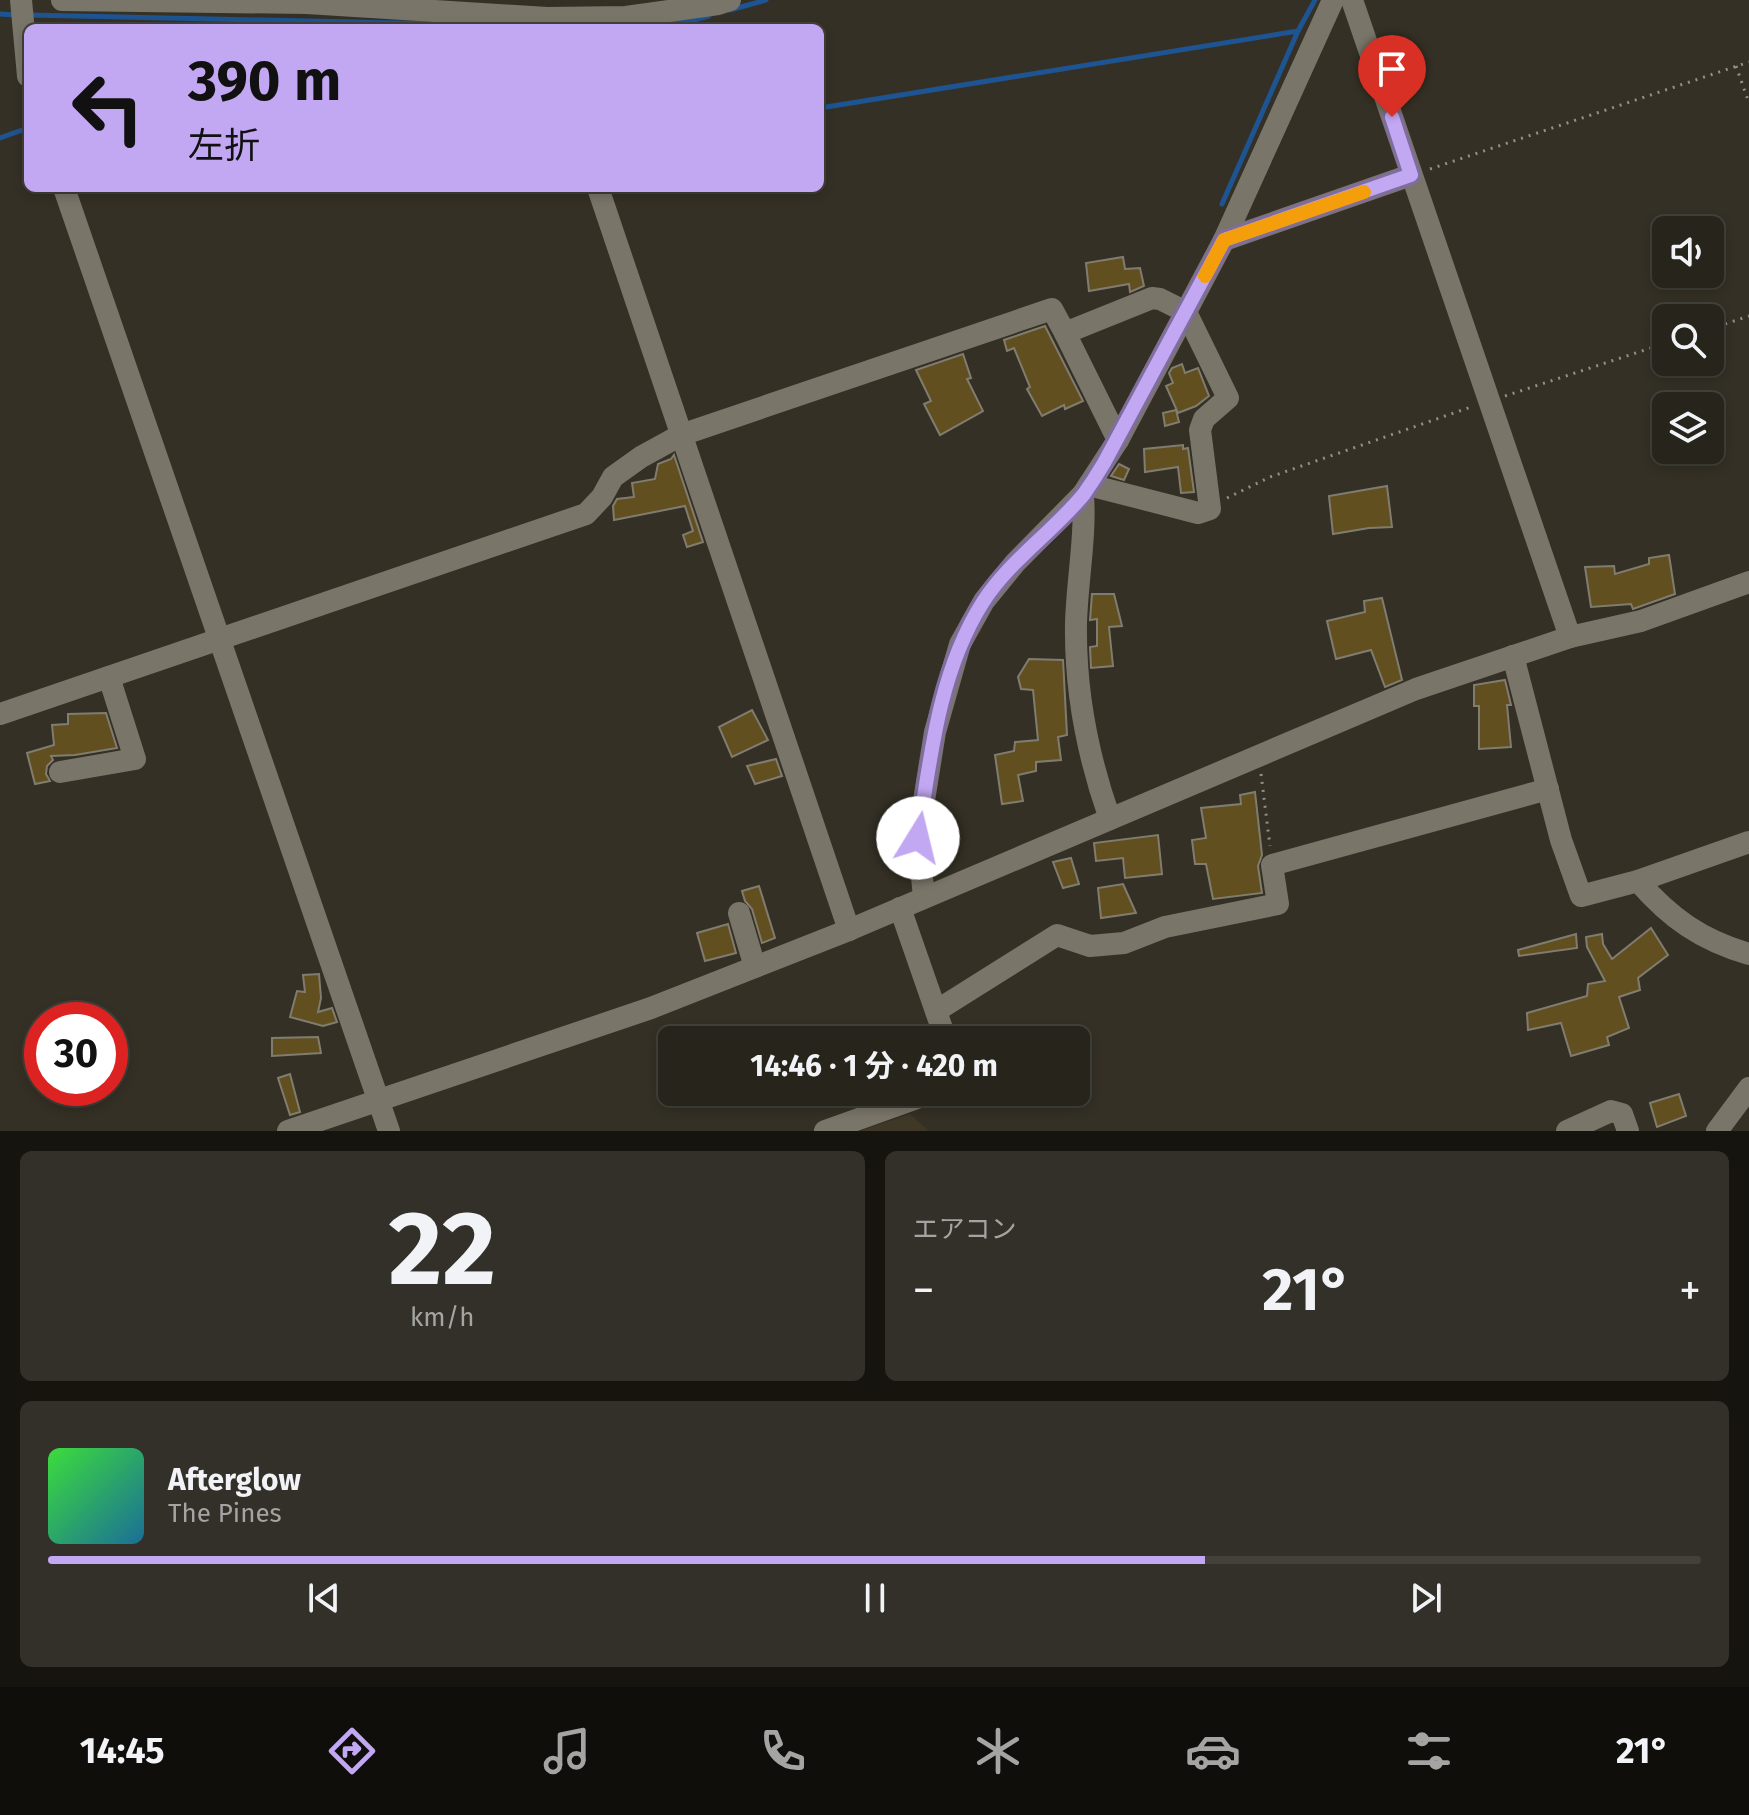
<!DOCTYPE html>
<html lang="ja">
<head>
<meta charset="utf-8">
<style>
  :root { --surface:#27241c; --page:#333029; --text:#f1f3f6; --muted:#a4a4a3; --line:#43413b; --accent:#c2a7f2 }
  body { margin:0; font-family:"Fira Sans","Noto Sans JP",sans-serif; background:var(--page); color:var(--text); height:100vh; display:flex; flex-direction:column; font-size:30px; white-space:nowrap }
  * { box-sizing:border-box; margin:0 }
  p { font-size:26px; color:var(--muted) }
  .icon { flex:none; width:44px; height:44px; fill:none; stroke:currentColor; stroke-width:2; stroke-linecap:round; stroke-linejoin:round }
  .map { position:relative; height:1131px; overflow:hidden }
  .sheet { display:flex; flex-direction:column; gap:20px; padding:20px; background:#15140f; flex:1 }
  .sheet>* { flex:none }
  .guide { position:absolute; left:24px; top:24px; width:800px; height:168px; border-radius:12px; box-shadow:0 4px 12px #0003,0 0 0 2px var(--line); background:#c2a7f2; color:#111; overflow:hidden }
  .buttons { position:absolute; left:1652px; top:216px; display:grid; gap:16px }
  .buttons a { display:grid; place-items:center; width:72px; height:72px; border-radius:12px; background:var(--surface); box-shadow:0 4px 12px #0003,0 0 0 2px var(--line); font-size:40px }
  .speed { position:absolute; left:24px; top:1002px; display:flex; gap:16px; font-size:40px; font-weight:700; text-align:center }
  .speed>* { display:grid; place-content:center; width:104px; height:104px; border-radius:50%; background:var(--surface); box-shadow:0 4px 12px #0003,0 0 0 2px var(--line); line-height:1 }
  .speed .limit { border:12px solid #d22; background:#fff; color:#111 }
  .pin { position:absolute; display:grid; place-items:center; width:68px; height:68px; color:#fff; margin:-82px -34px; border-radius:50% 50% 50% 0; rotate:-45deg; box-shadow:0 0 8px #0007 }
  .pin .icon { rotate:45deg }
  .me { position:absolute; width:88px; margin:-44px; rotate:9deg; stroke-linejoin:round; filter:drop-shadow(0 0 6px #0008) }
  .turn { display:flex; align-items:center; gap:28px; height:168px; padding:0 32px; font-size:36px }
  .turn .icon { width:104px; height:104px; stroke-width:2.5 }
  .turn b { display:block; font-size:56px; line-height:68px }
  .big { font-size:60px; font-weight:700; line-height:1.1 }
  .sheet .card { flex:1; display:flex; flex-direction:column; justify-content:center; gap:12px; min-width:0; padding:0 28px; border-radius:12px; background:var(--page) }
  .sheet .dial { align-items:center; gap:0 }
  .dial b { font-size:104px; line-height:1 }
  .song { display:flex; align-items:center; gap:24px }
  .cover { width:96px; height:96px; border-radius:12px; background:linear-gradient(135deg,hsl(120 70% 55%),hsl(200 70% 35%)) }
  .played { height:8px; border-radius:4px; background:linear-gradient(90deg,var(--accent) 70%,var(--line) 70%) }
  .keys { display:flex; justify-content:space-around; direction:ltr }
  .heat { display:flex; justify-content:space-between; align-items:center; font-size:44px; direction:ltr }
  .sheet .tiles { flex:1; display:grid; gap:20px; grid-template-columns:1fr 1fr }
  .card:last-child { grid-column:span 2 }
  .trip { position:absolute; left:658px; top:1026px; width:432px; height:80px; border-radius:12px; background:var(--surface); box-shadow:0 4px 12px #0003,0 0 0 2px var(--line); font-weight:700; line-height:80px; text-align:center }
  .tab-bar { display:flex; height:128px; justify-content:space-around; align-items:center; background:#100e0b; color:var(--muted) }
  .tab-bar .icon { width:56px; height:56px }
  .tab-bar .selected { color:var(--accent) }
  .tab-bar b { font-size:36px; color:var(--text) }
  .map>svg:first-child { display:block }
</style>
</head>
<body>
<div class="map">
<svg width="1749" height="1131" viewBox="0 0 1749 1131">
  <rect width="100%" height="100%" fill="#343025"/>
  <path fill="#3f3827" d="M 910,1114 L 929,1131 L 860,1131 Z"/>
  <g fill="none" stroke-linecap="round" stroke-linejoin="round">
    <g stroke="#1d5491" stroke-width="5">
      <path d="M 730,10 L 766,0"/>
      <path d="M 0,14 L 15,15"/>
      <path d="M 29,15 L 491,25"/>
      <path d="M 627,28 L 690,21 L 709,16"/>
      <path d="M 820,108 L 1298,31 L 1315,0"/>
      <path d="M 0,138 L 28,128"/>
      <path d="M 1222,204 L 1298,31"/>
    </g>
  </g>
  <g fill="#614f1f" stroke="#817c70" stroke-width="2">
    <path d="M 1123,257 L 1125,269 L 1140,268 L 1144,286 L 1130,292 L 1129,284 L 1089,291 L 1086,263 Z"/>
    <path d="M 1045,326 L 1083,401 L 1065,409 L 1064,405 L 1042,416 L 1027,389 L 1030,387 L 1014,348 L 1007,351 L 1004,340 Z"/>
    <path d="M 963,354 L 971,378 L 967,379 L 983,411 L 940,435 L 924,404 L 931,401 L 916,370 Z"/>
    <path d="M 1182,364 L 1185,373 L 1198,368 L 1209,396 L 1196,406 L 1178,413 L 1166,386 L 1173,383 L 1169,373 L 1172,368 Z"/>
    <path d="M 1176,410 L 1179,422 L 1165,426 L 1163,413 Z"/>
    <path d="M 1183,445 L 1183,449 L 1188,448 L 1194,492 L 1181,493 L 1178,467 L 1145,472 L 1144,449 Z"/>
    <path d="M 674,455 L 703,542 L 687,547 L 683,535 L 693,531 L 685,506 L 614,520 L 613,506 L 617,499 L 634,497 L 632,483 L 655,479 L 658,464 L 671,459 Z"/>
    <path d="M 1119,464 L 1129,469 L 1124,480 L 1111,476 Z"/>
    <path d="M 1387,486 L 1392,527 L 1369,528 L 1333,534 L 1329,496 Z"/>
    <path d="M 1669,555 L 1675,594 L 1633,609 L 1631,604 L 1591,607 L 1585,567 L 1614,566 L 1615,574 L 1649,564 L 1649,558 Z"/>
    <path d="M 1092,594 L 1114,594 L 1122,626 L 1109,627 L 1113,666 L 1091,668 L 1090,647 L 1097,646 L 1097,619 L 1090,620 Z"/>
    <path d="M 1382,598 L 1402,680 L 1385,687 L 1371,650 L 1336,659 L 1327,621 L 1365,612 L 1364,601 Z"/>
    <path d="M 1029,659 L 1063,660 L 1067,735 L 1058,737 L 1061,760 L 1036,762 L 1036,771 L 1018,775 L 1023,801 L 1002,804 L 995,755 L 1014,751 L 1015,742 L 1038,740 L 1033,690 L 1021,689 L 1018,677 Z"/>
    <path d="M 1505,680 L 1511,705 L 1507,705 L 1511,747 L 1479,749 L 1479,706 L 1474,706 L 1474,685 Z"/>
    <path d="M 752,710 L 768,740 L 732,757 L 719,727 Z"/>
    <path d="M 106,713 L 117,748 L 75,755 L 51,756 L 53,760 L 47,766 L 46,774 L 50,781 L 35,784 L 27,753 L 54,745 L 52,725 L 68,724 L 68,714 Z"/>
    <path d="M 776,759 L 782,776 L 755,784 L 747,766 Z"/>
    <path d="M 1255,792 L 1262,855 L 1258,866 L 1262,893 L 1213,899 L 1206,864 L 1195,864 L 1192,840 L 1206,838 L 1201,808 L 1241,804 L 1240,795 Z"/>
    <path d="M 1158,835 L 1162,874 L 1125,878 L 1123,858 L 1096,861 L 1094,843 Z"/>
    <path d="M 1071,858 L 1079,884 L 1063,888 L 1053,862 Z"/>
    <path d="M 1123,884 L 1136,913 L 1101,918 L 1098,888 Z"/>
    <path d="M 759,886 L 775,938 L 762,943 L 752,909 L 745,901 L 742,891 Z"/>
    <path d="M 728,924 L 736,953 L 705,961 L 697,933 Z"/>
    <path d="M 1651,928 L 1668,955 L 1638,978 L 1640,990 L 1619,997 L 1629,1028 L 1607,1037 L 1609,1045 L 1571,1056 L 1561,1023 L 1528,1030 L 1527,1013 L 1587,996 L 1588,984 L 1605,981 L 1587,947 L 1586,937 L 1602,934 L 1603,944 L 1612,959 Z"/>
    <path d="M 1576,934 L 1577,948 L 1519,956 L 1518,950 Z"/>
    <path d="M 319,974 L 321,998 L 318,1012 L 332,1008 L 337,1022 L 323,1026 L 290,1017 L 297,991 L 305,992 L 303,975 Z"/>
    <path d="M 318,1037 L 321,1053 L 272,1056 L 272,1038 Z"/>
    <path d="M 290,1074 L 300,1112 L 290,1115 L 278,1078 Z"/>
    <path d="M 1679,1094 L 1686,1116 L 1657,1127 L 1650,1103 Z"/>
  </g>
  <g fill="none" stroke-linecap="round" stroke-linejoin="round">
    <g stroke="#949087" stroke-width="3" stroke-dasharray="2 6" stroke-linecap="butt">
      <path d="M 1736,66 L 1749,103"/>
      <path d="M 1430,169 L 1749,62"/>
      <path d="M 1710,329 L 1749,316"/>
      <path d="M 1505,396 L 1666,343"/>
      <path d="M 1227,498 L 1270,477 L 1471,407"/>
      <path d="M 1261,774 L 1270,846"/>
    </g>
    <g stroke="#7a7569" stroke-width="22">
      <path d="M 21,0 L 28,76"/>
      <path d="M 62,0 L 307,3 L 547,18 L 626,17 L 718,4 L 730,0"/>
      <path d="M 1352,0 L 1570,637"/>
      <path d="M 64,188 L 389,1131"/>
      <path d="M 598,188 L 849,930"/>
      <path d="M 1224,240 L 1411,175"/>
      <path d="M 1065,333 L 1118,440"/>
      <path d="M 1083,494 C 1086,538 1077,581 1076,624 C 1075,690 1088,757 1110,819"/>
      <path d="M 1513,656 L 1561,840 L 1581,896 L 1638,881 L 1749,842"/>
      <path d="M 0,714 L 586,514 L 602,497 L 613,477 L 641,457 L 681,435 L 1052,309 L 1065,333 L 1152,298 L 1160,299 L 1186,312 L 1228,398 L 1204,419 L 1200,430 L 1210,509 L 1198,513 L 1089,485"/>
      <path d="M 60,772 L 135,759 L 109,677"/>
      <path d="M 1638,881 C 1670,918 1701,940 1749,954"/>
      <path d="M 924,897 L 918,838 L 935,732 L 960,644 L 984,601 L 1015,563 L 1083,494 L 1118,440 L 1224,240 L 1333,0"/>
      <path d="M 900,908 L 946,1040"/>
      <path d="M 739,913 L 755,967"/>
      <path d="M 936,1011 L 1057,935 L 1090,946 L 1124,943 L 1165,927 L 1278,904 L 1272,865 L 1548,789"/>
      <path d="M 288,1131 L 651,1008 L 849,930 L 1416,689 L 1570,637 L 1641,621 L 1749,582"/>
      <path d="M 825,1131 L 934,1092"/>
      <path d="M 1567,1131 L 1611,1111 L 1622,1114 L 1628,1131"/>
      <path d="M 1717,1131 L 1749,1088"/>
    </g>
  </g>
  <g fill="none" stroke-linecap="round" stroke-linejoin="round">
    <defs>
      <path id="route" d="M 918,838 C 930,758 939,671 983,602 C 1010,560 1053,532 1084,494 C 1091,484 1098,473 1104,463 L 1224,240 L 1411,175 L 1392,117"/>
    </defs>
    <use href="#route" stroke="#7e6d9d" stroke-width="20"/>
    <use href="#route" stroke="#c2a7f2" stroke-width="14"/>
    <path stroke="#f59e0b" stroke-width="14" d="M 1205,276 L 1224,240 L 1364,192"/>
  </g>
</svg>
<div class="buttons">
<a><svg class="icon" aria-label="sound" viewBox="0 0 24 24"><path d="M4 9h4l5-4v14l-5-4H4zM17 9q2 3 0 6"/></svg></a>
<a><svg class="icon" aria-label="search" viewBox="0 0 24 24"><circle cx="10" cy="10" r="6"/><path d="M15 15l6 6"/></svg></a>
<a><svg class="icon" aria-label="layers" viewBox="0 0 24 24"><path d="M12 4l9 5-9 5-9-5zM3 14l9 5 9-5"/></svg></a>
</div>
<div class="speed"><div class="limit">30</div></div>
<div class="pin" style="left:1392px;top:117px;background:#d93025"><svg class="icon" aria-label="arrive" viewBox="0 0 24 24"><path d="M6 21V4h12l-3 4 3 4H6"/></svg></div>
<svg class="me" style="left:918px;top:838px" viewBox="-20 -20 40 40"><circle r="19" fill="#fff"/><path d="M0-13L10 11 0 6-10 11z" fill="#c2a7f2"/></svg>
<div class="trip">14:46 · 1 分 · 420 m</div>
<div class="guide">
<div class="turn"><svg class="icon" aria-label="left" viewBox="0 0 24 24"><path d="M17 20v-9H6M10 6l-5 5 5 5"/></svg><div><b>390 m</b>左折</div></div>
</div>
</div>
<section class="sheet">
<div class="tiles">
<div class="card dial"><b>22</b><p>km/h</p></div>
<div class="card"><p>エアコン</p>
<div class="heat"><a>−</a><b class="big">21°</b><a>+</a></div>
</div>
<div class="card">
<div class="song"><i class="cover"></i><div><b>Afterglow</b><p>The Pines</p></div></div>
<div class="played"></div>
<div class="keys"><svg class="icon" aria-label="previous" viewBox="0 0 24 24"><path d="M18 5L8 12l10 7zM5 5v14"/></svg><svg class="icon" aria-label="pause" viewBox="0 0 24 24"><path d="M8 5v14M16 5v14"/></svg><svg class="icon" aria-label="next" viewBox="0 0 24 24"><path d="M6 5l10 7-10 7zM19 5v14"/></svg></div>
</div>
</div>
</section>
<nav class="tab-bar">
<b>14:45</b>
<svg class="icon selected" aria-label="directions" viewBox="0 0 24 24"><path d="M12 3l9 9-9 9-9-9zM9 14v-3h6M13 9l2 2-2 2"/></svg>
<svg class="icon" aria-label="music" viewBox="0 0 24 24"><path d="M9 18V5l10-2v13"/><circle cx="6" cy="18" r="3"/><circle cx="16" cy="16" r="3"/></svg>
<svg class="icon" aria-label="phone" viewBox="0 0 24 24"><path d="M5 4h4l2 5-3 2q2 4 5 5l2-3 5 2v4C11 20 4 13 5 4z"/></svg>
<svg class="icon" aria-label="climate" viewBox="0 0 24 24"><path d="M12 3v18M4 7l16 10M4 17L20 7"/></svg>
<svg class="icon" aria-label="car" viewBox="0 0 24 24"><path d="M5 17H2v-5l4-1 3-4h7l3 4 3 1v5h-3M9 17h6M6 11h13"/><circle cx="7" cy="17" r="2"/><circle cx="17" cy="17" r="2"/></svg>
<svg class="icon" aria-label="filters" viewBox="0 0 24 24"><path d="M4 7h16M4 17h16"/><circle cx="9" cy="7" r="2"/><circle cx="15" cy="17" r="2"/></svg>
<b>21°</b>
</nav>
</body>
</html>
